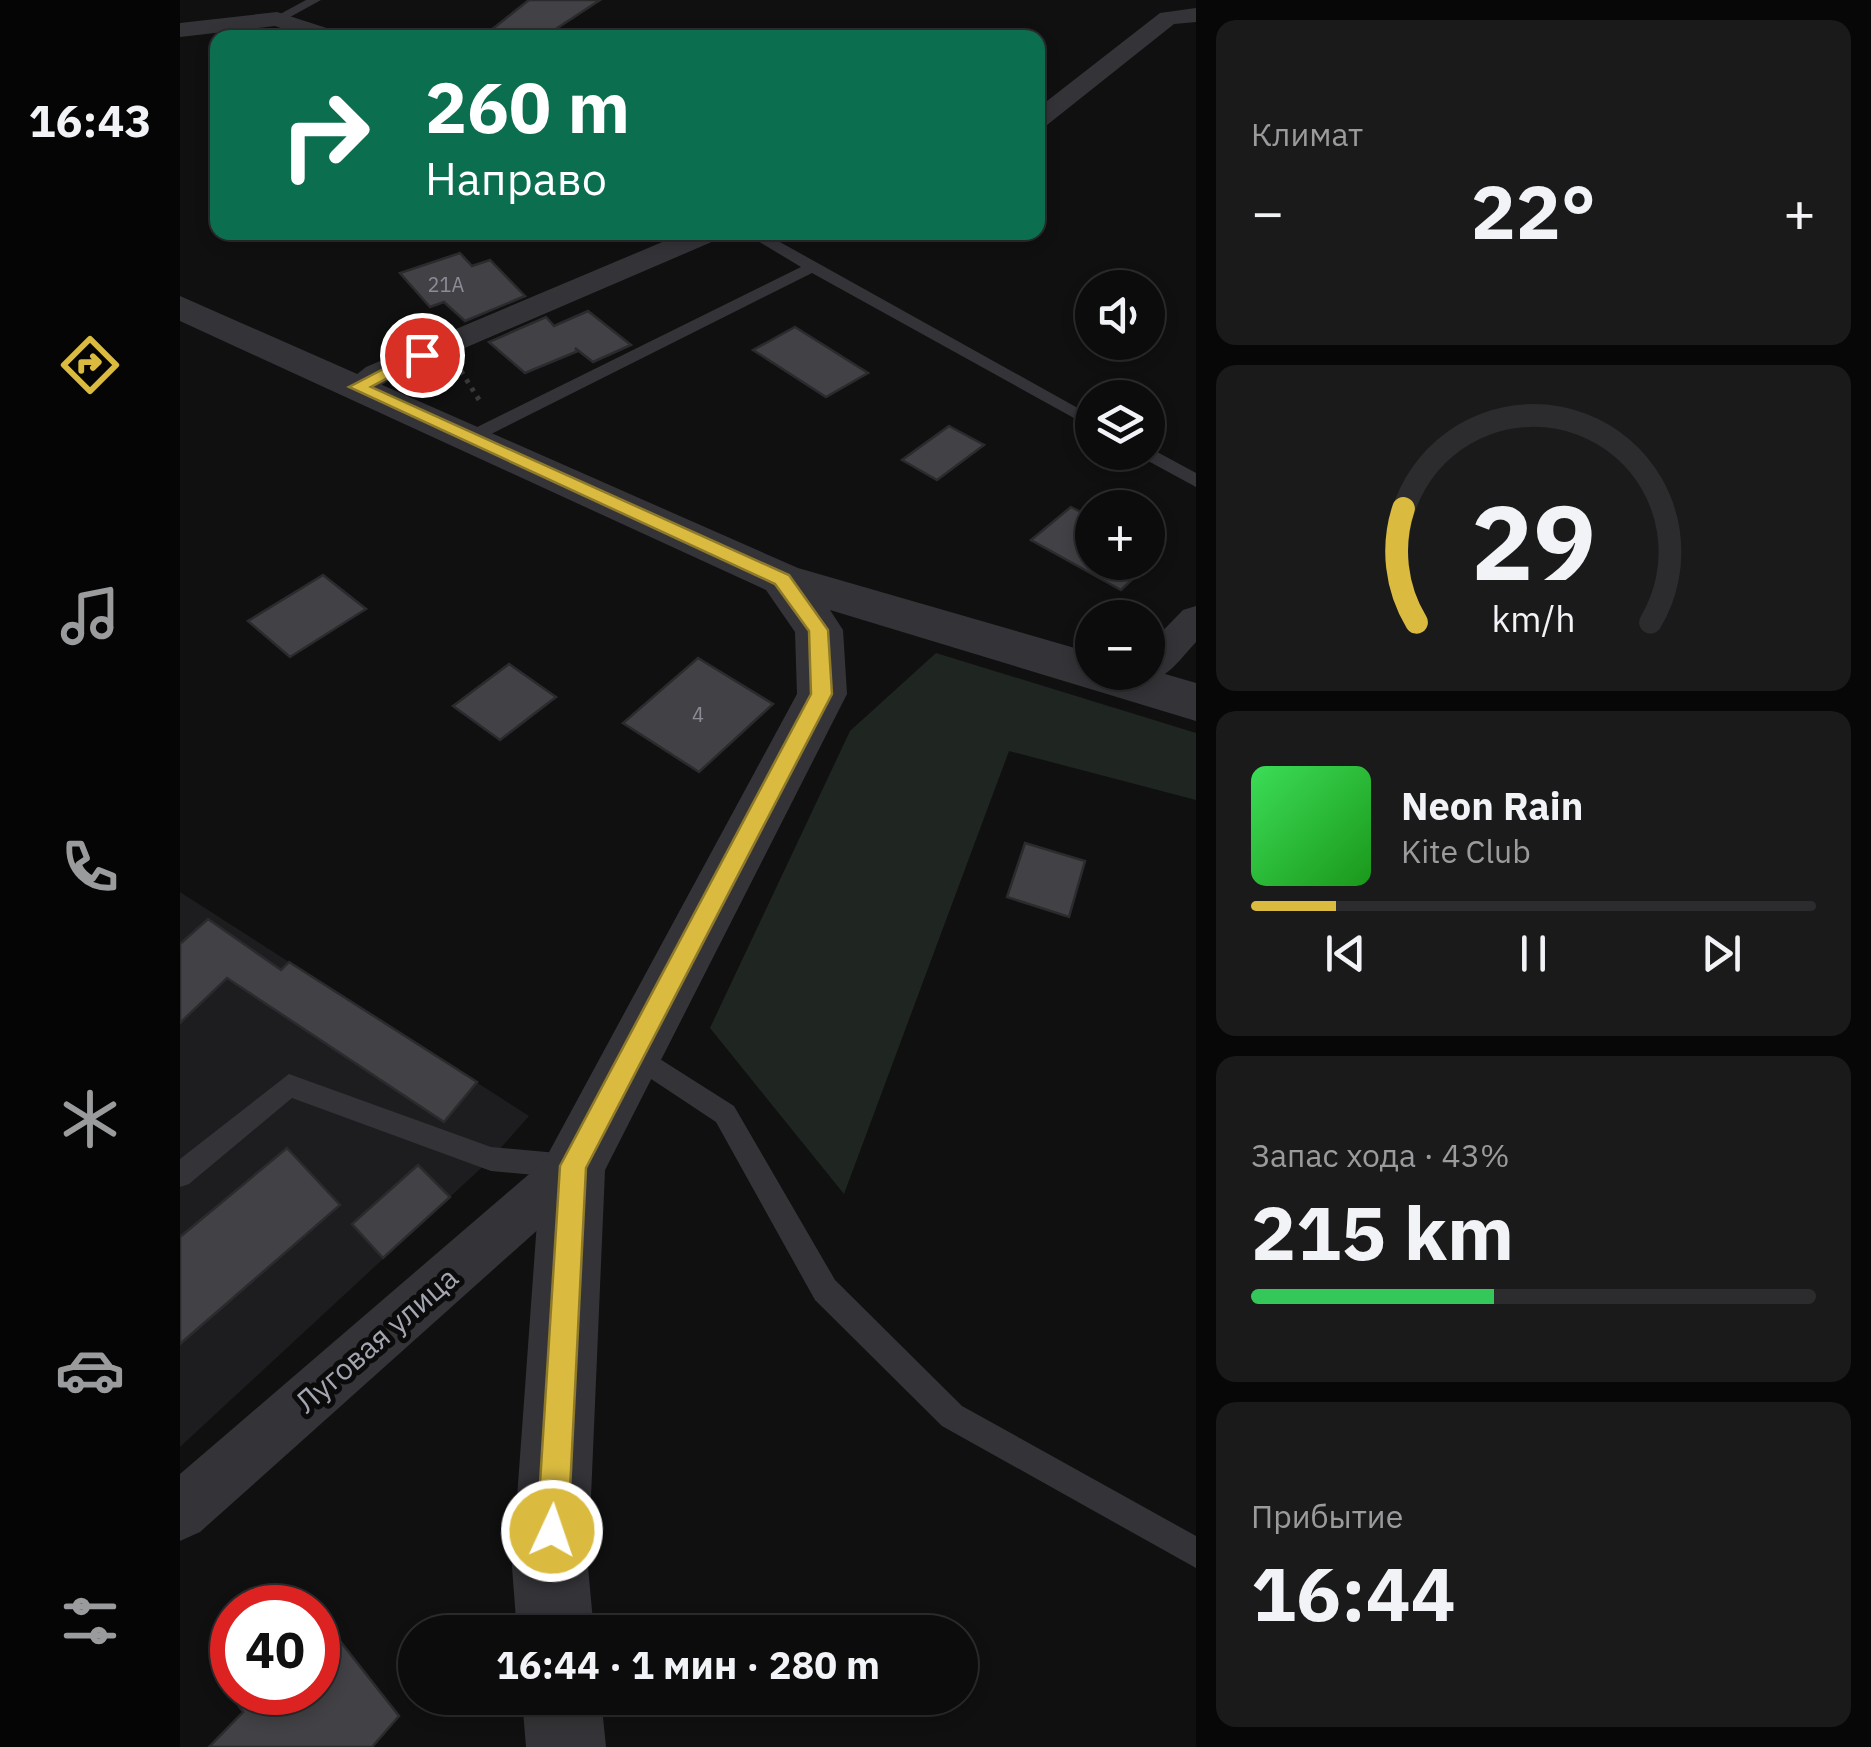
<!DOCTYPE html>
<html lang="ru">
<head>
<meta charset="utf-8">
<style>
  :root { --surface:#0c0c0d; --page:#1a1a1b; --text:#f1f3f6; --muted:#9a9b9d; --line:#2c2c2e; --accent:#dabb40 }
  body { margin:0; font-family:"IBM Plex Sans",sans-serif; background:var(--page); color:var(--text); height:100vh; display:flex; flex-direction:column; font-size:38px; white-space:nowrap }
  * { box-sizing:border-box; margin:0 }
  p { font-size:32px; color:var(--muted) }
  .icon { flex:none; width:55px; height:55px; fill:none; stroke:currentColor; stroke-width:2; stroke-linecap:round; stroke-linejoin:round }
  .map { position:relative; flex:1; overflow:hidden }
  .side { display:flex; flex-direction:column; gap:20px; padding:20px; background:#070707; width:675px }
  .side>* { flex:none }
  .guide { position:absolute; left:30px; top:30px; width:835px; height:210px; border-radius:20px; box-shadow:0 5px 15px #0003,0 0 0 2px var(--line); background:#0b6e4f; color:#fff; overflow:hidden }
  .tools { position:absolute; left:895px; top:270px; display:grid; gap:20px }
  .tools a { display:grid; place-items:center; width:90px; height:90px; border-radius:50%; background:var(--surface); box-shadow:0 5px 15px #0003,0 0 0 2px var(--line); font-size:50px }
  .speed { position:absolute; left:30px; top:1585px; display:flex; gap:20px; font-size:50px; font-weight:700; text-align:center }
  .speed>* { display:grid; place-content:center; width:130px; height:130px; border-radius:50%; background:var(--surface); box-shadow:0 5px 15px #0003,0 0 0 2px var(--line); line-height:1 }
  .speed .limit { border:15px solid #d22; background:#fff; color:#111 }
  .pin { position:absolute; display:grid; place-items:center; width:85px; height:85px; color:#fff; margin:-42px; border:5px solid #fff; border-radius:50%; box-shadow:0 2px 10px #0007 }
  .me { position:absolute; width:110px; margin:-55px; rotate:3deg; stroke-linejoin:round; filter:drop-shadow(0 0 8px #0008) }
  .turn { display:flex; align-items:center; gap:35px; height:210px; padding:0 50px; font-size:45px }
  .turn .icon { width:130px; height:130px; stroke-width:2.5 }
  .turn b { display:block; font-size:70px; line-height:85px }
  .big { font-size:75px; font-weight:700; line-height:1.1 }
  .side .tile { flex:1; display:flex; flex-direction:column; justify-content:center; gap:15px; min-width:0; padding:0 35px; border-radius:20px; background:var(--page) }
  .side .dial { align-items:center; gap:0 }
  .dial svg { height:260px; overflow:visible; fill:none; stroke:var(--line); stroke-width:7; stroke-linecap:round; text-anchor:middle }
  .dial text { fill:var(--text); stroke:none }
  .song { display:flex; align-items:center; gap:30px }
  .cover { width:120px; height:120px; border-radius:15px; background:linear-gradient(135deg,hsl(130 70% 55%),hsl(120 70% 35%)) }
  .played { height:10px; border-radius:5px; background:linear-gradient(90deg,var(--accent) 15%,var(--line) 15%) }
  .keys { display:flex; justify-content:space-around; direction:ltr }
  .heat { display:flex; justify-content:space-between; align-items:center; font-size:55px; direction:ltr }
  .charge { height:15px; border-radius:8px; background:linear-gradient(90deg,#34c759 43%,var(--line) 0) }
  .trip { position:absolute; left:218px; top:1615px; width:580px; height:100px; border-radius:50px; background:var(--surface); box-shadow:0 5px 15px #0003,0 0 0 2px var(--line); font-weight:700; line-height:100px; text-align:center }
  main { display:flex; flex:1; min-height:0 }
  .tabs { display:flex; flex-direction:column; width:180px; justify-content:space-around; align-items:center; background:#050505; color:var(--muted) }
  .tabs .icon { width:70px; height:70px }
  .tabs .current { color:var(--accent) }
  .tabs b { font-size:45px; color:var(--text) }
  .map>svg:first-child { display:block }
</style>
</head>
<body>
<main>
<nav class="tabs">
<b>16:43</b>
<svg class="icon current" aria-label="directions" viewBox="0 0 24 24"><path d="M12 3l9 9-9 9-9-9zM9 14v-3h6M13 9l2 2-2 2"/></svg>
<svg class="icon" aria-label="music" viewBox="0 0 24 24"><path d="M9 18V5l10-2v13"/><circle cx="6" cy="18" r="3"/><circle cx="16" cy="16" r="3"/></svg>
<svg class="icon" aria-label="phone" viewBox="0 0 24 24"><path d="M5 4h4l2 5-3 2q2 4 5 5l2-3 5 2v4C11 20 4 13 5 4z"/></svg>
<svg class="icon" aria-label="climate" viewBox="0 0 24 24"><path d="M12 3v18M4 7l16 10M4 17L20 7"/></svg>
<svg class="icon" aria-label="car" viewBox="0 0 24 24"><path d="M5 17H2v-5l4-1 3-4h7l3 4 3 1v5h-3M9 17h6M6 11h13"/><circle cx="7" cy="17" r="2"/><circle cx="17" cy="17" r="2"/></svg>
<svg class="icon" aria-label="filters" viewBox="0 0 24 24"><path d="M4 7h16M4 17h16"/><circle cx="9" cy="7" r="2"/><circle cx="15" cy="17" r="2"/></svg>
</nav>
<div class="map">
<svg width="1016" height="1747" viewBox="0 0 1016 1747">
  <rect width="100%" height="100%" fill="#101011"/>
  <path fill="#1d1c1e" d="M 0,892 L 349,1116 L 311,1159 L 0,1447 Z"/>
  <path fill="#1f2520" d="M 756,653 L 1016,733 L 1016,800 L 829,751 L 664,1194 L 530,1028 L 670,731 Z"/>
  <g fill="#424246" stroke="#2b2a2d" stroke-width="2.5">
    <path d="M 349,0 L 420,0 L 362,38 L 301,38 Z"/>
    <path d="M 280,253 L 292,266 L 310,260 L 345,296 L 285,321 L 264,302 L 250,307 L 220,273 Z"/>
    <path d="M 408,311 L 451,345 L 413,362 L 395,348 L 398,351 L 345,373 L 309,342 L 366,317 L 374,326 Z"/>
    <path d="M 615,327 L 688,373 L 646,397 L 573,350 Z"/>
    <path d="M 769,426 L 804,445 L 757,480 L 722,460 Z"/>
    <path d="M 891,507 L 912,518 L 912,562 L 968,562 L 968,548 L 979,554 L 941,590 L 851,540 Z"/>
    <path d="M 143,575 L 186,609 L 110,657 L 68,621 Z"/>
    <path d="M 518,658 L 593,704 L 519,772 L 443,723 Z"/>
    <path d="M 329,664 L 376,697 L 320,740 L 273,706 Z"/>
    <path d="M 845,843 L 905,861 L 889,917 L 827,897 Z"/>
    <path d="M 28,919 L 101,970 L 109,962 L 297,1082 L 264,1122 L 47,978 L 0,1023 L 0,944 Z"/>
    <path d="M 107,1148 L 160,1205 L 0,1344 L 0,1237 Z"/>
    <path d="M 238,1165 L 270,1197 L 203,1258 L 172,1224 Z"/>
    <path d="M 138,1613 L 219,1716 L 192,1747 L 29,1747 L 63,1712 L 49,1692 L 138,1692 Z"/>
  </g>
  <g fill="none" stroke-linecap="round" stroke-linejoin="round">
    <path stroke="#38383d" stroke-width="5" stroke-dasharray="4 6" stroke-linecap="butt" d="M 281,371 L 301,403"/>
    <g fill="#343438" fill-rule="evenodd">
      <path d="M 126,0 L 141,0 L 101,22 L 91,19 Z"/>
      <path d="M 563,232 L 582,232 L 912,416 L 912,428 L 632,273 L 295,442 L 283,442 L 283,434 L 621,267 Z"/>
      <path d="M 968,447 L 1016,473 L 1016,487 L 959,456 L 957,452 L 968,452 Z"/>
      <path d="M 453,1042 L 554,1106 L 655,1280 L 782,1406 L 1016,1536 L 1016,1568 L 762,1426 L 635,1300 L 536,1122 L 444,1061 L 441,1053 L 444,1045 Z"/>
      <path d="M 109,1074 L 311,1147 L 389,1154 L 398,1157 L 402,1166 L 398,1175 L 389,1178 L 311,1171 L 112,1098 L 9,1184 L 0,1187 L 0,1159 Z"/>
    </g>
    <g fill="#343438" fill-rule="evenodd">
      <path d="M 1016,8 L 1016,22 L 994,24 L 867,125 L 858,127 L 858,108 L 980,13 Z"/>
      <path d="M 97,12 L 162,33 L 165,38 L 129,38 L 95,26 L 0,37 L 0,23 Z"/>
      <path d="M 506,232 L 545,232 L 541,238 L 208,381 C 193,390 184,398 166,394 L 161,387 L 186,367 Z"/>
      <path d="M 1016,606 L 1016,642 C 998,661 983,687 955,679 L 951,672 L 968,672 L 968,646 L 1003,610 Z"/>
      <path d="M 393,1144 L 410,1151 L 418,1167 L 410,1183 L 20,1532 L 0,1541 L 0,1474 L 376,1151 Z"/>
    </g>
    <g fill="#343438" fill-rule="evenodd">
      <path d="M 0,296 L 618,568 L 912,653 L 912,672 L 968,672 L 968,669 L 1016,683 L 1016,721 L 650,610 L 663,630 L 667,694 L 425,1170 L 408,1567 L 414,1632 L 337,1632 L 332,1567 L 361,1167 L 617,694 L 615,632 L 586,590 L 0,321 Z"/>
      <path d="M 342,1698 L 421,1698 L 426,1747 L 346,1747 Z"/>
    </g>
  </g>
  <path fill="#dabb40" stroke="#8e7a2a" stroke-width="2.5" d="M 236,352 L 250,355 L 191,387 L 609,575 L 648,630 L 652,694 L 406,1168 L 388,1531 L 383,1542 L 372,1546 L 361,1542 L 357,1531 L 380,1166 L 631,694 L 629,631 L 595,584 L 169,387 Z"/>
  <g text-anchor="middle" dominant-baseline="central" stroke-width="10" stroke-linejoin="round" paint-order="stroke">
    <g font-size="20" fill="#8b8c96">
      <text x="266" y="284">21А</text>
      <text x="518" y="714">4</text>
    </g>
    <g font-size="30" fill="#a3a5b0" stroke="#0b0b0c">
      <text transform="translate(196 1339) rotate(-41)">Луговая улица</text>
    </g>
  </g>
</svg>
<div class="tools">
<a><svg class="icon" aria-label="sound" viewBox="0 0 24 24"><path d="M4 9h4l5-4v14l-5-4H4zM17 9q2 3 0 6"/></svg></a>
<a><svg class="icon" aria-label="layers" viewBox="0 0 24 24"><path d="M12 4l9 5-9 5-9-5zM3 14l9 5 9-5"/></svg></a>
<a>+</a>
<a>−</a>
</div>
<div class="speed"><div class="limit">40</div></div>
<div class="pin" style="left:242px;top:355px;background:#d93025"><svg class="icon" aria-label="arrive" viewBox="0 0 24 24"><path d="M6 21V4h12l-3 4 3 4H6"/></svg></div>
<svg class="me" style="left:372px;top:1531px" viewBox="-20 -20 40 40"><circle r="17" fill="#dabb40" stroke="#fff" stroke-width="3"/><path d="M0-11L8 9 0 5-8 9z" fill="#fff"/></svg>
<div class="trip">16:44 · 1 мин · 280 m</div>
<div class="guide">
<div class="turn"><svg class="icon" aria-label="right" viewBox="0 0 24 24"><path d="M7 20v-9h11M14 6l5 5-5 5"/></svg><div><b>260 m</b>Направо</div></div>
</div>
</div>
<section class="side">
<div class="tile"><p>Климат</p>
<div class="heat"><a>−</a><b class="big">22°</b><a>+</a></div>
</div>
<div class="tile dial"><svg viewBox="0 0 100 80">
<path d="M14 69A42 42 0 1 1 86 69"/>
<path d="M14 69A42 42 0 0 1 10 34" stroke="#dabb40"/>
<text x="50" y="56" font-size="32" font-weight="700">29</text>
<text x="50" y="72" font-size="11">km/h</text>
</svg></div>
<div class="tile">
<div class="song"><i class="cover"></i><div><b>Neon Rain</b><p>Kite Club</p></div></div>
<div class="played"></div>
<div class="keys"><svg class="icon" aria-label="previous" viewBox="0 0 24 24"><path d="M18 5L8 12l10 7zM5 5v14"/></svg><svg class="icon" aria-label="pause" viewBox="0 0 24 24"><path d="M8 5v14M16 5v14"/></svg><svg class="icon" aria-label="next" viewBox="0 0 24 24"><path d="M6 5l10 7-10 7zM19 5v14"/></svg></div>
</div>
<div class="tile"><p>Запас хода · 43%</p><b class="big">215 km</b><div class="charge"></div></div>
<div class="tile"><p>Прибытие</p><b class="big">16:44</b></div>
</section>
</main>
</body>
</html>
